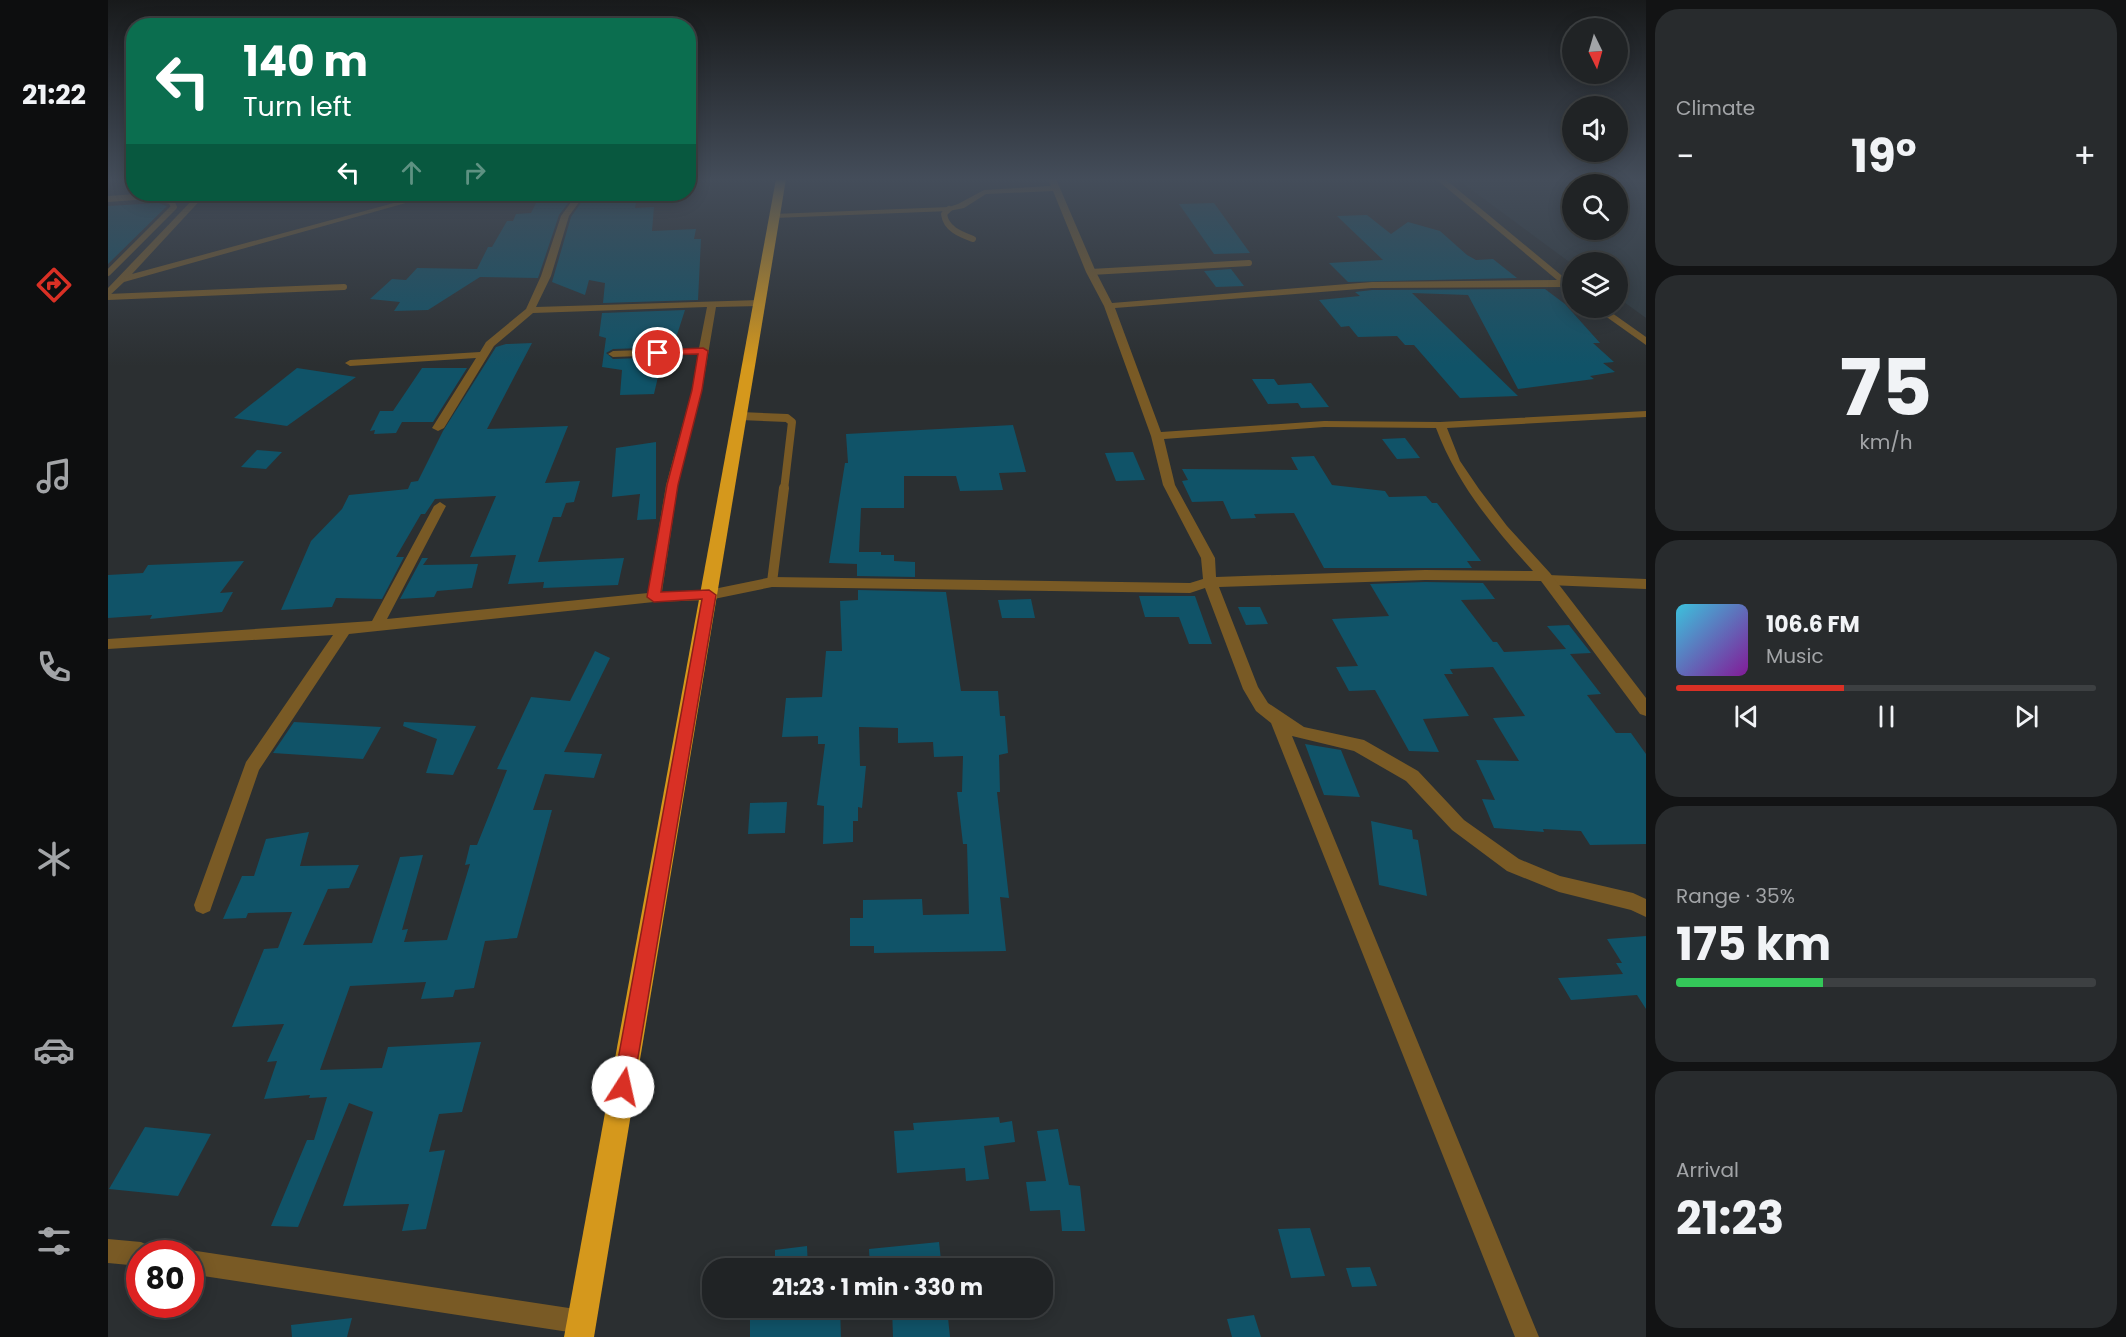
<!DOCTYPE html>
<html lang="en">
<head>
<meta charset="utf-8">
<style>
  :root { --surface:#202325; --page:#282b2d; --text:#f1f3f6; --muted:#a2a4a7; --line:#3d4042; --accent:#d93025 }
  body { margin:0; font-family:Poppins,sans-serif; background:var(--page); color:var(--text); height:100vh; display:flex; flex-direction:column; font-size:22px; white-space:nowrap }
  * { box-sizing:border-box; margin:0 }
  p { font-size:20px; color:var(--muted) }
  .icon { flex:none; width:33px; height:33px; fill:none; stroke:currentColor; stroke-width:2; stroke-linecap:round; stroke-linejoin:round }
  .map { position:relative; flex:1; overflow:hidden }
  .details { display:flex; flex-direction:column; gap:9px; padding:9px; background:#121314; width:480px }
  .details>* { flex:none }
  .top-card { position:absolute; left:18px; top:18px; width:570px; height:183px; border-radius:24px; box-shadow:0 3px 15px #0003,0 0 0 2px var(--line); background:#0b6e4f; color:#fff; overflow:hidden }
  .needle { width:39px; rotate:175deg }
  .tools { position:absolute; left:1454px; top:18px; display:grid; gap:12px }
  .tools a { display:grid; place-items:center; width:66px; height:66px; border-radius:50%; background:var(--surface); box-shadow:0 3px 15px #0003,0 0 0 2px var(--line); font-size:30px }
  .speed { position:absolute; left:18px; top:1240px; display:flex; gap:12px; font-size:30px; font-weight:700; text-align:center }
  .speed>* { display:grid; place-content:center; width:78px; height:78px; border-radius:50%; background:var(--surface); box-shadow:0 3px 15px #0003,0 0 0 2px var(--line); line-height:1 }
  .speed .limit { border:9px solid #d22; background:#fff; color:#111 }
  .pin { position:absolute; display:grid; place-items:center; width:51px; height:51px; color:#fff; margin:-26px; border:3px solid #fff; border-radius:50%; box-shadow:0 2px 6px #0007 }
  .me { position:absolute; width:66px; margin:-33px; rotate:10deg; stroke-linejoin:round; filter:drop-shadow(0 0 4px #0008) }
  .turn { display:flex; align-items:center; gap:21px; height:126px; padding:0 18px; font-size:27px }
  .turn .icon { width:78px; height:78px; stroke-width:2.5 }
  .turn b { display:block; font-size:42px; line-height:51px }
  .lanes { display:flex; align-items:center; height:57px; padding:0 18px; background:#0003; justify-content:center; gap:30px; direction:ltr }
  .lanes .off { opacity:.35 }
  .big { font-size:45px; font-weight:700; line-height:1.1 }
  .details .card { flex:1; display:flex; flex-direction:column; justify-content:center; gap:9px; min-width:0; padding:0 21px; border-radius:24px; background:var(--page) }
  .details .dial { align-items:center; gap:0 }
  .dial b { font-size:78px; line-height:1 }
  .song { display:flex; align-items:center; gap:18px }
  .cover { width:72px; height:72px; border-radius:9px; background:linear-gradient(135deg,hsl(190 70% 55%),hsl(290 70% 35%)) }
  .played { height:6px; border-radius:3px; background:linear-gradient(90deg,var(--accent) 40%,var(--line) 40%) }
  .keys { display:flex; justify-content:space-around; direction:ltr }
  .heat { display:flex; justify-content:space-between; align-items:center; font-size:33px; direction:ltr }
  .charge { height:9px; border-radius:4px; background:linear-gradient(90deg,#34c759 35%,var(--line) 0) }
  .trip { position:absolute; left:594px; top:1258px; width:351px; height:60px; border-radius:24px; background:var(--surface); box-shadow:0 3px 15px #0003,0 0 0 2px var(--line); font-weight:700; line-height:60px; text-align:center }
  main { display:flex; flex:1; min-height:0 }
  .tab-bar { display:flex; flex-direction:column; width:108px; justify-content:space-around; align-items:center; background:#0d0e0f; color:var(--muted) }
  .tab-bar .icon { width:42px; height:42px }
  .tab-bar .active { color:var(--accent) }
  .tab-bar b { font-size:27px; color:var(--text) }
  .map>svg:first-child { display:block }
</style>
</head>
<body>
<main>
<nav class="tab-bar">
<b>21:22</b>
<svg class="icon active" aria-label="directions" viewBox="0 0 24 24"><path d="M12 3l9 9-9 9-9-9zM9 14v-3h6M13 9l2 2-2 2"/></svg>
<svg class="icon" aria-label="music" viewBox="0 0 24 24"><path d="M9 18V5l10-2v13"/><circle cx="6" cy="18" r="3"/><circle cx="16" cy="16" r="3"/></svg>
<svg class="icon" aria-label="phone" viewBox="0 0 24 24"><path d="M5 4h4l2 5-3 2q2 4 5 5l2-3 5 2v4C11 20 4 13 5 4z"/></svg>
<svg class="icon" aria-label="climate" viewBox="0 0 24 24"><path d="M12 3v18M4 7l16 10M4 17L20 7"/></svg>
<svg class="icon" aria-label="car" viewBox="0 0 24 24"><path d="M5 17H2v-5l4-1 3-4h7l3 4 3 1v5h-3M9 17h6M6 11h13"/><circle cx="7" cy="17" r="2"/><circle cx="17" cy="17" r="2"/></svg>
<svg class="icon" aria-label="filters" viewBox="0 0 24 24"><path d="M4 7h16M4 17h16"/><circle cx="9" cy="7" r="2"/><circle cx="15" cy="17" r="2"/></svg>
</nav>
<div class="map">
<svg width="1538" height="1337" viewBox="0 0 1538 1337">
  <rect width="100%" height="100%" fill="#2b2f31"/>
  <path fill="#2f393e" fill-rule="evenodd" d="M 1349,179 L 1538,179 L 1538,318 L 1509,297 L 1509,262 L 1464,264 ZM 1464,184 L 1509,184 L 1509,230 L 1464,230 Z"/>
  <g fill="#105368">
    <path d="M 449,194 L 467,194 L 451,215 L 430,278 L 372,277 L 320,310 L 286,311 L 292,302 L 262,299 L 284,279 L 298,280 L 309,268 L 369,269 L 380,247 L 384,247 L 399,221 L 405,221 L 408,214 L 423,213 L 428,203 L 437,203 L 439,196 L 448,196 Z"/>
    <path d="M 479,194 L 487,194 L 485,200 L 529,198 L 527,208 L 546,207 L 544,231 L 588,229 L 586,239 L 593,239 L 590,300 L 495,303 L 497,283 L 481,280 L 477,295 L 444,282 L 463,217 Z"/>
    <path d="M 50,203 L 59,206 L 0,264 L 0,206 Z"/>
    <path d="M 1106,203 L 1142,253 L 1106,254 L 1071,204 Z"/>
    <path d="M 1259,215 L 1283,234 L 1300,222 L 1332,231 L 1359,255 L 1368,260 L 1385,259 L 1409,278 L 1240,282 L 1221,263 L 1275,260 L 1229,216 Z"/>
    <path d="M 1123,269 L 1136,286 L 1108,287 L 1096,271 Z"/>
    <path d="M 1437,289 L 1457,304 L 1492,343 L 1485,343 L 1506,362 L 1495,363 L 1507,372 L 1482,376 L 1486,379 L 1410,389 L 1360,295 L 1304,293 L 1410,396 L 1352,398 L 1306,345 L 1297,345 L 1289,336 L 1250,337 L 1241,326 L 1233,327 L 1211,300 L 1252,296 L 1247,292 L 1264,290 Z"/>
    <path d="M 577,310 L 565,347 L 505,349 L 498,353 L 505,359 L 561,357 L 558,368 L 552,368 L 546,394 L 512,395 L 514,370 L 494,367 L 498,338 L 491,336 L 494,313 Z"/>
    <path d="M 424,343 L 379,429 L 460,426 L 437,483 L 472,481 L 466,502 L 458,503 L 453,517 L 445,517 L 430,562 L 516,558 L 510,585 L 435,588 L 436,582 L 400,584 L 408,555 L 362,557 L 388,496 L 327,499 L 317,514 L 313,514 L 288,557 L 296,557 L 274,599 L 228,598 L 224,607 L 173,610 L 203,541 L 234,509 L 241,495 L 300,489 L 303,482 L 310,481 L 335,431 L 388,347 L 398,344 Z"/>
    <path d="M 189,368 L 248,377 L 179,426 L 126,418 Z"/>
    <path d="M 314,368 L 359,368 L 325,422 L 294,422 L 288,433 L 266,434 L 267,430 L 262,431 L 272,411 L 285,411 Z"/>
    <path d="M 1144,379 L 1166,379 L 1170,385 L 1203,383 L 1221,407 L 1193,408 L 1190,403 L 1160,404 Z"/>
    <path d="M 905,425 L 918,472 L 891,473 L 895,490 L 852,491 L 848,476 L 796,476 L 796,508 L 753,508 L 751,552 L 773,552 L 773,555 L 786,555 L 786,561 L 807,562 L 807,577 L 749,576 L 749,564 L 721,563 L 737,463 L 740,463 L 738,434 Z"/>
    <path d="M 1297,438 L 1312,458 L 1289,459 L 1274,439 Z"/>
    <path d="M 548,442 L 548,519 L 529,520 L 532,494 L 504,497 L 508,448 Z"/>
    <path d="M 149,450 L 174,452 L 158,469 L 133,467 Z"/>
    <path d="M 1025,452 L 1037,480 L 1008,481 L 997,453 Z"/>
    <path d="M 1206,456 L 1224,485 L 1277,491 L 1281,497 L 1318,496 L 1324,503 L 1329,503 L 1373,561 L 1359,561 L 1364,568 L 1216,568 L 1186,513 L 1146,514 L 1148,518 L 1123,519 L 1115,501 L 1084,502 L 1074,481 L 1080,480 L 1074,469 L 1190,470 L 1183,457 Z"/>
    <path d="M 314,558 L 320,558 L 315,565 L 370,564 L 364,588 L 329,591 L 326,597 L 292,599 Z"/>
    <path d="M 136,561 L 112,593 L 125,592 L 114,612 L 42,619 L 44,615 L 0,618 L 0,575 L 35,573 L 40,565 Z"/>
    <path d="M 1317,582 L 1375,583 L 1387,599 L 1353,600 L 1385,642 L 1389,642 L 1396,652 L 1458,649 L 1439,626 L 1461,625 L 1483,653 L 1462,654 L 1493,694 L 1479,695 L 1508,733 L 1523,733 L 1538,754 L 1538,844 L 1482,845 L 1473,831 L 1435,829 L 1436,832 L 1386,828 L 1374,799 L 1387,800 L 1368,760 L 1411,761 L 1385,718 L 1417,716 L 1385,667 L 1342,669 L 1345,674 L 1336,674 L 1361,716 L 1315,719 L 1331,752 L 1301,751 L 1267,690 L 1241,691 L 1228,667 L 1250,666 L 1224,619 L 1281,616 L 1262,584 Z"/>
    <path d="M 750,590 L 838,592 L 853,691 L 890,691 L 892,716 L 897,716 L 900,753 L 891,755 L 892,792 L 889,792 L 901,898 L 892,897 L 898,951 L 766,953 L 766,946 L 742,946 L 742,918 L 755,918 L 755,900 L 814,899 L 815,915 L 861,914 L 859,844 L 855,844 L 849,792 L 854,792 L 855,756 L 826,757 L 825,742 L 790,743 L 790,728 L 751,727 L 752,766 L 758,766 L 754,808 L 750,807 L 750,821 L 745,821 L 745,842 L 715,844 L 716,806 L 709,805 L 717,744 L 710,744 L 710,736 L 674,737 L 678,698 L 714,697 L 718,651 L 734,651 L 732,601 L 750,600 Z"/>
    <path d="M 1031,596 L 1087,596 L 1104,644 L 1081,644 L 1071,617 L 1037,617 Z"/>
    <path d="M 923,599 L 927,618 L 894,618 L 890,600 Z"/>
    <path d="M 1130,607 L 1152,607 L 1160,624 L 1138,625 Z"/>
    <path d="M 487,651 L 502,658 L 456,752 L 494,754 L 486,778 L 437,774 L 425,810 L 444,810 L 409,938 L 377,941 L 366,988 L 347,990 L 345,997 L 313,999 L 318,982 L 242,986 L 212,1070 L 274,1068 L 280,1047 L 373,1042 L 354,1112 L 331,1114 L 321,1152 L 337,1150 L 318,1229 L 294,1231 L 301,1204 L 235,1206 L 265,1112 L 241,1103 L 190,1227 L 163,1226 L 199,1140 L 206,1140 L 219,1097 L 201,1098 L 202,1095 L 156,1099 L 169,1061 L 159,1062 L 176,1024 L 124,1027 L 156,949 L 170,948 L 184,912 L 140,913 L 138,918 L 115,919 L 134,876 L 146,876 L 158,839 L 201,832 L 192,866 L 251,865 L 241,888 L 220,889 L 195,945 L 264,943 L 292,857 L 315,855 L 294,930 L 300,929 L 296,942 L 339,940 L 362,864 L 357,865 L 362,845 L 369,845 L 399,770 L 389,769 L 423,697 L 462,701 Z"/>
    <path d="M 186,722 L 273,727 L 255,759 L 165,753 Z"/>
    <path d="M 296,722 L 368,726 L 345,775 L 318,773 L 329,739 L 295,726 Z"/>
    <path d="M 1197,744 L 1233,750 L 1252,797 L 1216,795 Z"/>
    <path d="M 679,802 L 677,833 L 640,834 L 642,803 Z"/>
    <path d="M 1263,821 L 1304,830 L 1305,839 L 1310,840 L 1319,896 L 1271,885 Z"/>
    <path d="M 1538,936 L 1538,1009 L 1529,995 L 1463,1000 L 1450,978 L 1515,974 L 1508,963 L 1514,963 L 1499,939 Z"/>
    <path d="M 891,1117 L 892,1123 L 904,1121 L 907,1142 L 876,1146 L 881,1179 L 858,1181 L 857,1168 L 789,1173 L 786,1131 L 806,1130 L 805,1123 Z"/>
    <path d="M 37,1127 L 103,1134 L 70,1196 L 1,1189 Z"/>
    <path d="M 950,1129 L 961,1185 L 972,1186 L 977,1231 L 954,1231 L 952,1210 L 922,1211 L 918,1182 L 938,1181 L 929,1131 Z"/>
    <path d="M 1202,1228 L 1217,1276 L 1183,1278 L 1170,1229 Z"/>
    <path d="M 831,1242 L 834,1269 L 762,1269 L 761,1249 Z"/>
    <path d="M 699,1246 L 700,1269 L 667,1269 L 667,1250 Z"/>
    <path d="M 1262,1267 L 1269,1286 L 1244,1287 L 1238,1268 Z"/>
    <path d="M 642,1308 L 732,1308 L 733,1337 L 642,1337 Z"/>
    <path d="M 784,1308 L 839,1308 L 842,1337 L 785,1337 Z"/>
    <path d="M 1146,1315 L 1153,1337 L 1124,1337 L 1119,1319 Z"/>
    <path d="M 244,1318 L 239,1337 L 184,1337 L 183,1325 Z"/>
  </g>
  <g fill="none" stroke-linecap="round" stroke-linejoin="round">
    <g stroke="#795a25" stroke-width="6">
      <path d="M 0,199 L 41,196 L 63,201 L 66,207 L 0,273"/>
      <path d="M 841,209 L 836,214 C 838,229 852,234 865,239"/>
      <path d="M 983,272 L 1141,263"/>
      <path d="M 0,297 L 236,287"/>
    </g>
    <path stroke="#795a25" stroke-width="8" d="M 632,416 L 679,418 L 684,422 L 676,490"/>
    <g stroke="#795a25" stroke-width="10">
      <path d="M 1440,580 L 1538,584"/>
      <path d="M 664,582 L 676,488"/>
    </g>
    <g fill="#795a25" fill-rule="evenodd">
      <path d="M 940,179 L 948,179 L 988,272 L 1004,303 L 1264,282 L 1449,280 L 1328,179 L 1337,179 L 1464,284 L 1459,287 L 1264,288 L 1007,308 L 1053,432 L 1216,421 L 1332,422 L 1538,411 L 1538,417 L 1339,428 L 1352,461 L 1371,489 L 1399,526 L 1442,573 L 1538,698 L 1538,716 L 1532,714 L 1433,581 L 1317,580 L 1111,587 L 1150,687 L 1160,703 L 1196,727 L 1256,740 L 1310,771 L 1356,820 L 1411,859 L 1452,876 L 1525,893 L 1538,899 L 1538,917 L 1523,910 L 1451,892 L 1399,871 L 1344,830 L 1298,781 L 1246,751 L 1184,736 L 1431,1337 L 1407,1337 L 1163,723 L 1148,711 L 1135,689 L 1097,588 L 1082,593 L 664,587 L 601,600 L 546,602 L 241,634 L 151,770 L 102,911 L 95,914 L 88,911 L 86,905 L 138,762 L 225,635 L 0,649 L 0,639 L 264,621 L 326,506 L 332,502 L 338,506 L 279,619 L 540,593 L 558,485 L 584,390 L 590,354 L 505,357 L 500,354 L 505,351 L 591,348 L 599,307 L 425,313 L 386,346 L 336,428 L 330,431 L 324,428 L 368,358 L 242,366 L 237,363 L 242,360 L 372,352 L 378,342 L 418,309 L 433,276 L 453,216 L 469,194 L 477,194 L 461,216 L 443,276 L 428,307 L 651,300 L 656,303 L 651,306 L 608,307 L 594,390 L 570,485 L 554,592 L 601,590 L 664,577 L 1082,583 L 1095,579 L 1093,558 L 1055,485 L 1043,436 L 996,306 L 978,272 L 945,191 L 878,194 L 856,208 L 841,211 L 666,218 L 662,216 L 666,214 L 841,207 L 850,204 L 876,190 L 943,186 ZM 1216,427 L 1328,428 C 1349,484 1385,527 1425,571 L 1317,570 L 1108,577 L 1107,558 L 1067,485 L 1056,439 Z"/>
      <path d="M 90,194 L 98,194 L 24,274 L 319,194 L 330,194 L 16,282 L 0,297 L 0,288 Z"/>
      <path d="M 1486,308 L 1497,308 L 1538,337 L 1538,345 Z"/>
      <path d="M 0,1239 L 33,1242 L 41,1246 L 45,1254 L 32,1254 L 32,1266 L 0,1263 Z"/>
      <path d="M 82,1250 L 474,1310 L 483,1313 L 486,1322 L 483,1331 L 474,1334 L 82,1274 L 82,1254 L 73,1254 Z"/>
    </g>
    <path fill="#d5981c" fill-rule="evenodd" d="M 668,179 L 678,179 L 486,1337 L 456,1337 Z"/>
  </g>
  <linearGradient id="sky" x2="0" y2="1"><stop stop-color="#181a1b"/><stop offset="0.49" stop-color="#444d5a"/><stop offset="1" stop-color="#444d5a" stop-opacity="0"/></linearGradient>
  <rect width="1538" height="366" fill="url(#sky)"/>
  <path fill="#d93025" stroke="#8d1f18" stroke-width="1.5" d="M 595,348 L 600,351 L 594,390 L 570,485 L 553,592 L 601,590 L 608,595 L 525,1087 L 522,1094 L 515,1097 L 508,1094 L 505,1087 L 594,599 L 546,602 L 539,597 L 559,485 L 584,390 L 590,354 L 550,355 L 545,353 L 550,350 Z"/>
</svg>
<div class="tools">
<a><svg class="needle" viewBox="-14 -14 28 28"><path d="M0-13l5 13h-10z" fill="#e53935"/><path d="M0 13l5-13h-10z" fill="#a2a4a7"/></svg></a>
<a><svg class="icon" aria-label="sound" viewBox="0 0 24 24"><path d="M4 9h4l5-4v14l-5-4H4zM17 9q2 3 0 6"/></svg></a>
<a><svg class="icon" aria-label="search" viewBox="0 0 24 24"><circle cx="10" cy="10" r="6"/><path d="M15 15l6 6"/></svg></a>
<a><svg class="icon" aria-label="layers" viewBox="0 0 24 24"><path d="M12 4l9 5-9 5-9-5zM3 14l9 5 9-5"/></svg></a>
</div>
<div class="speed"><div class="limit">80</div></div>
<div class="pin" style="left:550px;top:353px;background:#d93025"><svg class="icon" aria-label="arrive" viewBox="0 0 24 24"><path d="M6 21V4h12l-3 4 3 4H6"/></svg></div>
<svg class="me" style="left:515px;top:1087px" viewBox="-20 -20 40 40"><circle r="19" fill="#fff"/><path d="M0-13L10 11 0 6-10 11z" fill="#d93025"/></svg>
<div class="trip">21:23 · 1 min · 330 m</div>
<div class="top-card">
<div class="turn"><svg class="icon" aria-label="left" viewBox="0 0 24 24"><path d="M17 20v-9H6M10 6l-5 5 5 5"/></svg><div><b>140 m</b>Turn left</div></div>
<div class="lanes"><svg class="icon" aria-label="left" viewBox="0 0 24 24"><path d="M17 20v-9H6M10 6l-5 5 5 5"/></svg><svg class="icon off" aria-label="ahead" viewBox="0 0 24 24"><path d="M12 20V5M6 11l6-6 6 6"/></svg><svg class="icon off" aria-label="right" viewBox="0 0 24 24"><path d="M7 20v-9h11M14 6l5 5-5 5"/></svg></div>
</div>
</div>
<section class="details">
<div class="card"><p>Climate</p>
<div class="heat"><a>−</a><b class="big">19°</b><a>+</a></div>
</div>
<div class="card dial"><b>75</b><p>km/h</p></div>
<div class="card">
<div class="song"><i class="cover"></i><div><b>106.6 FM</b><p>Music</p></div></div>
<div class="played"></div>
<div class="keys"><svg class="icon" aria-label="previous" viewBox="0 0 24 24"><path d="M18 5L8 12l10 7zM5 5v14"/></svg><svg class="icon" aria-label="pause" viewBox="0 0 24 24"><path d="M8 5v14M16 5v14"/></svg><svg class="icon" aria-label="next" viewBox="0 0 24 24"><path d="M6 5l10 7-10 7zM19 5v14"/></svg></div>
</div>
<div class="card"><p>Range · 35%</p><b class="big">175 km</b><div class="charge"></div></div>
<div class="card"><p>Arrival</p><b class="big">21:23</b></div>
</section>
</main>
</body>
</html>
